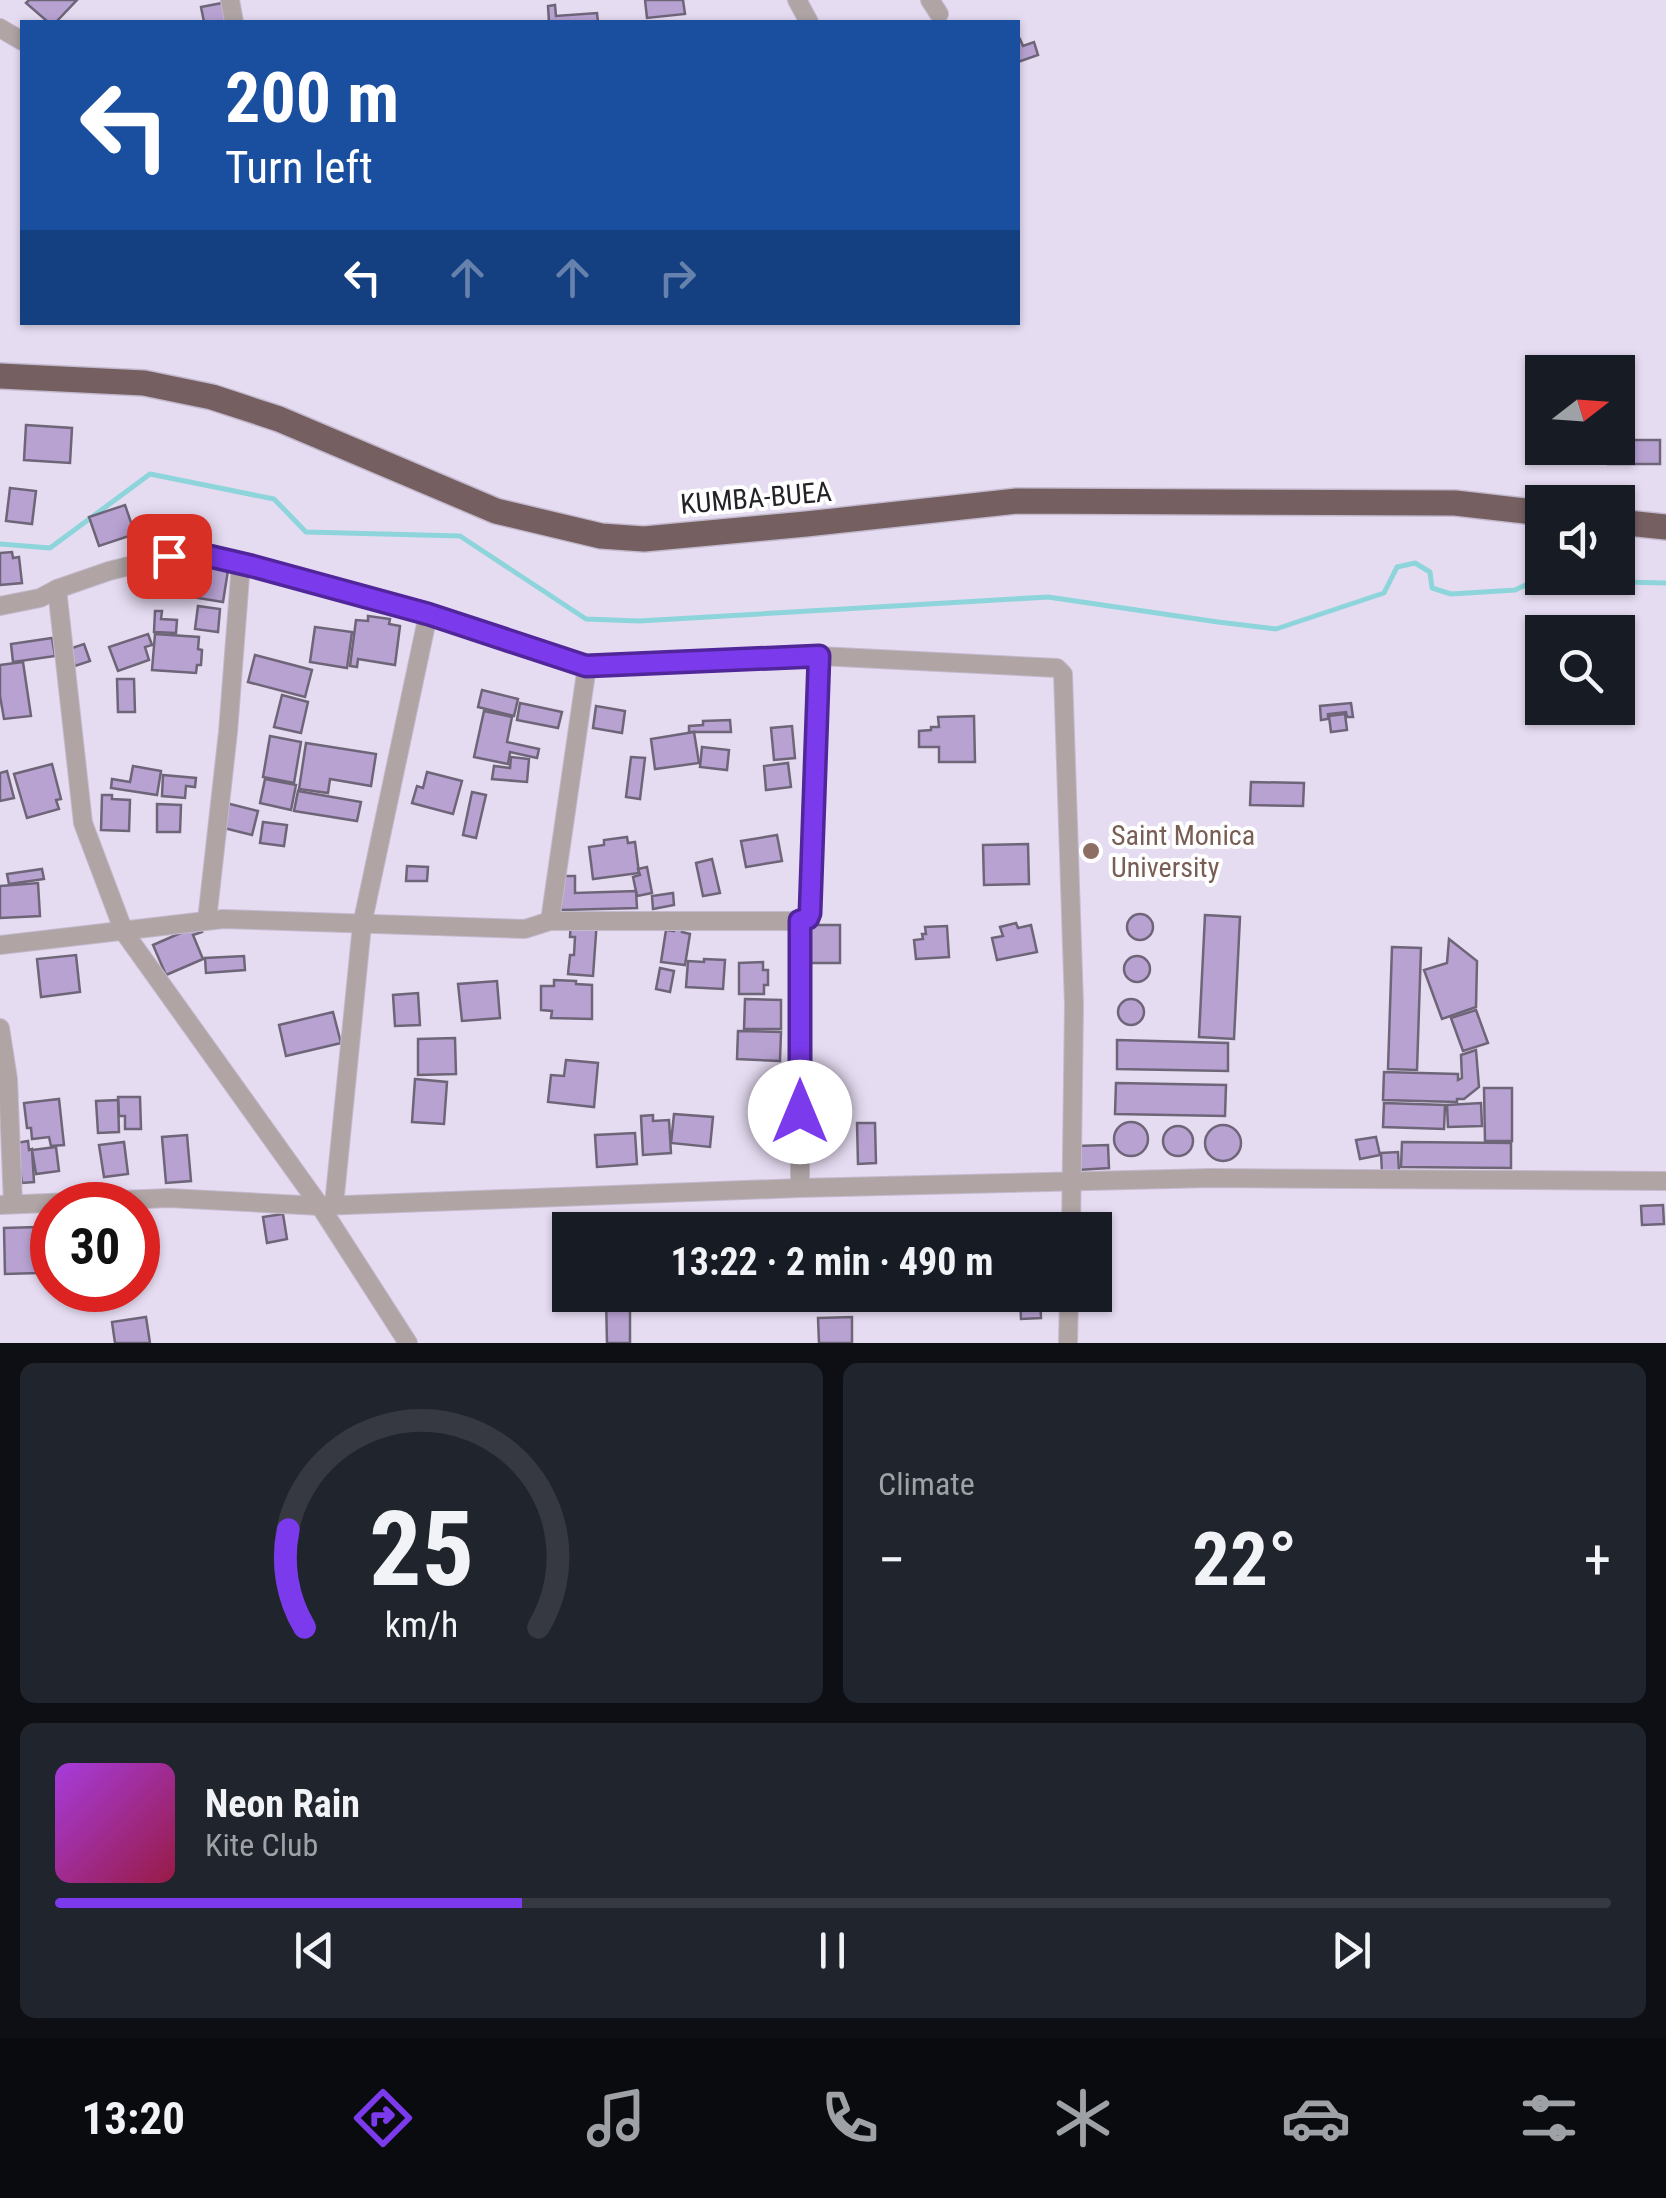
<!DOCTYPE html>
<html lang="en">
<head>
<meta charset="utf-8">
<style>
  :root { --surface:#171b24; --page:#20242c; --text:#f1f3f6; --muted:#9ea1a6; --line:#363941; --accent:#7c3aed }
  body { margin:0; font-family:"Roboto Condensed",sans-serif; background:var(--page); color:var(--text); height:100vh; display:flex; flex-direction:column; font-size:38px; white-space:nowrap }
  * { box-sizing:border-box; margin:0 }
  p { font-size:32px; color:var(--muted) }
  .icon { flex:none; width:55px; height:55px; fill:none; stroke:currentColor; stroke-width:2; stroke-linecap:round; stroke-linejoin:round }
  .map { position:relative; height:1343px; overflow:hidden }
  .side { display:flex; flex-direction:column; gap:20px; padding:20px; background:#0d0f14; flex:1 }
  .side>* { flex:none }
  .banner { position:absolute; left:20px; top:20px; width:1000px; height:305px; border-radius:0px; box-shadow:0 2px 8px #0004; background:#1a4fa0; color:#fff; overflow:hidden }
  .needle { width:65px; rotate:73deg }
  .fabs { position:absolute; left:1525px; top:355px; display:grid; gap:20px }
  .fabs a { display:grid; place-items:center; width:110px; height:110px; border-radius:0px; background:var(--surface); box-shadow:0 2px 8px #0004; font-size:50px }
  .speed { position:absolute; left:30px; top:1182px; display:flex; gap:20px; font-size:50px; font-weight:700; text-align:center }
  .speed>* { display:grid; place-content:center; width:130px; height:130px; border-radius:50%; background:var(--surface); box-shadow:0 2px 8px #0004; line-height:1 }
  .speed .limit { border:15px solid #d22; background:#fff; color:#111 }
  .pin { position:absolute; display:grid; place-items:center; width:85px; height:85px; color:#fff; margin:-42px; border-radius:20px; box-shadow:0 5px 15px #0006 }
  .me { position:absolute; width:110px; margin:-55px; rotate:0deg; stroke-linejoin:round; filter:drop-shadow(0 0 8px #0008) }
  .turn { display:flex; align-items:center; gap:35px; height:210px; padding:0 40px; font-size:45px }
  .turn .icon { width:130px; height:130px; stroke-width:2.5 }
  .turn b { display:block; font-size:70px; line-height:85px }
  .lanes { display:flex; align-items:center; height:95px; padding:0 40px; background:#0003; justify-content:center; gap:50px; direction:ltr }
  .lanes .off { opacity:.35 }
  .big { font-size:75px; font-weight:700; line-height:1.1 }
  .side .card { flex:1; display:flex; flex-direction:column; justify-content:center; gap:15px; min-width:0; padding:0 35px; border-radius:15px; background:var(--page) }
  .side .dial { align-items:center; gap:0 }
  .dial svg { height:260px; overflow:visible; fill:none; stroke:var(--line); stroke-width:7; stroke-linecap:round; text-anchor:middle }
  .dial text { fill:var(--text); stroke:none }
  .song { display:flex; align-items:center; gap:30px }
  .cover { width:120px; height:120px; border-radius:15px; background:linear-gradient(135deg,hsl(280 70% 55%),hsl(340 70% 35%)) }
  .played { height:10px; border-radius:5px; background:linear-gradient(90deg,var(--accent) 30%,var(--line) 30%) }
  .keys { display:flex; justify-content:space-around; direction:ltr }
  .heat { display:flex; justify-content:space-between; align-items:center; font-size:55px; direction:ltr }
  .side .tiles { flex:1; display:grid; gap:20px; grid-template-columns:1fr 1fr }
  .card:last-child { grid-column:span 2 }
  .trip { position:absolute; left:552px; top:1212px; width:560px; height:100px; border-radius:0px; background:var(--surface); box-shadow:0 2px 8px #0004; font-weight:700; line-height:100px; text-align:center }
  .dock { display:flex; height:160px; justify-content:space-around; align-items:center; background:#090b0e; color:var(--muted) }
  .dock .icon { width:70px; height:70px }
  .dock .active { color:var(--accent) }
  .dock b { font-size:45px; color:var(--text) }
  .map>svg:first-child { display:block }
</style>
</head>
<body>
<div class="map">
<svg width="1666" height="1343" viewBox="0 0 1666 1343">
  <rect width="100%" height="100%" fill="#e6dcf2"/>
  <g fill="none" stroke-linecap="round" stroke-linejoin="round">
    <g stroke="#8dd5da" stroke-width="5">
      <path d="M 0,544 L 50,548 L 150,474 L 274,499 L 306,532 L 460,536 L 586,619 L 639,621 L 1048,597 L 1218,622 L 1276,629 L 1384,593 L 1397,567 L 1415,563 L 1430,572 L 1432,588 L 1451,594 L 1515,590 L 1542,577"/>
      <path d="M 1613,578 L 1623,582 L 1666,583"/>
    </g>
  </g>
  <g fill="#b8a2d2" stroke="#6e6578" stroke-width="2.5">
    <path d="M 29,0 L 77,0 L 56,22 L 48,22 L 26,3 Z"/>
    <path d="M 645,0 L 683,0 L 685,14 L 647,18 Z"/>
    <path d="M 222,3 L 226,22 L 204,22 L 201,7 Z"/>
    <path d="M 555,5 L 556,16 L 597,13 L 598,22 L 549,22 L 548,6 Z"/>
    <path d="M 1020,39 L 1023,46 L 1034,42 L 1038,55 L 1018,62 L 1018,40 Z"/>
    <path d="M 26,425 L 72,428 L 70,463 L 24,460 Z"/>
    <path d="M 1618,440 L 1660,440 L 1660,464 L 1608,464 L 1608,448 L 1618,448 Z"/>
    <path d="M 10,488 L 36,491 L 32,524 L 6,521 Z"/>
    <path d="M 125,505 L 135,534 L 99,546 L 89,517 Z"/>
    <path d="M 12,552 L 13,558 L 19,557 L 22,583 L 0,585 L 0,553 Z"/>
    <path d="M 172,558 L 195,562 L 190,597 L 166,594 Z"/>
    <path d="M 199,559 L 229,564 L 223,602 L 192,597 Z"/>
    <path d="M 198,606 L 220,609 L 218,632 L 195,629 Z"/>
    <path d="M 155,611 L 162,611 L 161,619 L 177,620 L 176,633 L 154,632 Z"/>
    <path d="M 368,616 L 390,619 L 389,624 L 400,626 L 395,665 L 358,659 L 357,667 L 350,666 L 356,620 L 368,621 Z"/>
    <path d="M 315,627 L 352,632 L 347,668 L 310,662 Z"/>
    <path d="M 148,634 L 152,645 L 145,647 L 149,660 L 118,671 L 109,647 Z"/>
    <path d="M 155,634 L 199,637 L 198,649 L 202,650 L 201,665 L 197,665 L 196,673 L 152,670 Z"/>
    <path d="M 52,638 L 55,656 L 13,662 L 11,644 Z"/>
    <path d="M 84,644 L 90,661 L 75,666 L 69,649 Z"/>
    <path d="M 255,655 L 312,670 L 305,697 L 248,682 Z"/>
    <path d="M 23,662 L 31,716 L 4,719 L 0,696 L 0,665 Z"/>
    <path d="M 117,679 L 134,679 L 135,712 L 118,712 Z"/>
    <path d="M 482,690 L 518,699 L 514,716 L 478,707 Z"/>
    <path d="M 282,695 L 308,702 L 301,733 L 274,727 Z"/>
    <path d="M 520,703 L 562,712 L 558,728 L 517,720 Z"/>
    <path d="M 1351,703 L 1353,717 L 1347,717 L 1346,712 L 1328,714 L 1328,719 L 1321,720 L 1320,706 Z"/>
    <path d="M 596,706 L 625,711 L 622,733 L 593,728 Z"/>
    <path d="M 484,711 L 512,717 L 507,742 L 539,749 L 537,758 L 510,752 L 508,764 L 474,757 Z"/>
    <path d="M 1345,714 L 1347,730 L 1331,732 L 1329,716 Z"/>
    <path d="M 974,716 L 975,762 L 939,762 L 939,747 L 919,747 L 919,731 L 931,730 L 931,727 L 939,727 L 938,717 Z"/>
    <path d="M 730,720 L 731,732 L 689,732 L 689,726 L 703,725 L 703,721 Z"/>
    <path d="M 792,726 L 795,758 L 774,760 L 771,728 Z"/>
    <path d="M 694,732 L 699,763 L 655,769 L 651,739 Z"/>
    <path d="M 270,736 L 301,742 L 294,783 L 263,777 Z"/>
    <path d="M 306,743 L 376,754 L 371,786 L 330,779 L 328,793 L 299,789 Z"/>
    <path d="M 702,747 L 729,750 L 727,770 L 700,767 Z"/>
    <path d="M 511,757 L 529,759 L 527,782 L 492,779 L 494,766 L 510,768 Z"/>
    <path d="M 631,757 L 645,758 L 640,799 L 626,797 Z"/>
    <path d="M 788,763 L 791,787 L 766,790 L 764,766 Z"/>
    <path d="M 52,764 L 61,799 L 56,800 L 59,809 L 27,818 L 14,774 Z"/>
    <path d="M 133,766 L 161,771 L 157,795 L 111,788 L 112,779 L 130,782 Z"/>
    <path d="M 7,771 L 14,798 L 0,801 L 0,773 Z"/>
    <path d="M 427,772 L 462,781 L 453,814 L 412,803 L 417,786 L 423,788 Z"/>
    <path d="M 163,775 L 196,778 L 195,787 L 186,786 L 185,798 L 162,796 Z"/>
    <path d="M 265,779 L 296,785 L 291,810 L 260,803 Z"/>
    <path d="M 1251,782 L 1304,783 L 1303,806 L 1250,805 Z"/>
    <path d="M 298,791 L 361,802 L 357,821 L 294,811 Z"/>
    <path d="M 472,792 L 486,795 L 476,838 L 463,835 Z"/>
    <path d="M 102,795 L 112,795 L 112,799 L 130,800 L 129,831 L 101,830 Z"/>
    <path d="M 226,803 L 258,811 L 252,835 L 220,827 Z"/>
    <path d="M 157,804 L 181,805 L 180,832 L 157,832 Z"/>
    <path d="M 263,822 L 287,825 L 284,846 L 260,843 Z"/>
    <path d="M 777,835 L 782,861 L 746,867 L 741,841 Z"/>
    <path d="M 627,837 L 628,843 L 635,842 L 639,873 L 593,879 L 589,847 L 604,845 L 604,840 Z"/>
    <path d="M 1028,844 L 1029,884 L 984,885 L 983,845 Z"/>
    <path d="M 712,859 L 720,893 L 703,896 L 696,863 Z"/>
    <path d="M 407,866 L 428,867 L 427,881 L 406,881 Z"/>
    <path d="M 647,867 L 652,893 L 637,896 L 633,877 L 640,875 L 638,869 Z"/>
    <path d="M 42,869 L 44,879 L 9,884 L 7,874 Z"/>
    <path d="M 560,876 L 575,876 L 575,893 L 636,891 L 637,908 L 561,910 Z"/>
    <path d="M 38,883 L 40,916 L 0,918 L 0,886 Z"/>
    <path d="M 673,893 L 674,905 L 653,909 L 652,896 Z"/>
    <circle cx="1140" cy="927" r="13"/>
    <path d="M 1205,915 L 1240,917 L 1234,1039 L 1199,1037 Z"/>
    <path d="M 571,918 L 597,920 L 593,976 L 568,974 L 570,955 L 574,955 L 575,937 L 570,937 Z"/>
    <path d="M 1016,923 L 1018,928 L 1031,925 L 1037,952 L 997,960 L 992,938 L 1003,936 L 1000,927 Z"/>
    <path d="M 675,924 L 683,925 L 682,932 L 690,934 L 685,965 L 661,962 L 666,930 L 674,931 Z"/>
    <path d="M 199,925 L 202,932 L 193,935 L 203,959 L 166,975 L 153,945 Z"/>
    <path d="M 810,925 L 840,925 L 840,963 L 809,963 Z"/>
    <path d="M 947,926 L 949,957 L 916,959 L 914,940 L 923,939 L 922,934 L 926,934 L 925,927 Z"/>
    <path d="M 1449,939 L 1477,961 L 1476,1007 L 1442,1019 L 1424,970 L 1447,963 Z"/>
    <path d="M 1392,947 L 1421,948 L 1417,1070 L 1388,1069 Z"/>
    <path d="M 76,955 L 80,992 L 41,997 L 37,959 Z"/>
    <circle cx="1137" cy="969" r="13"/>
    <path d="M 244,956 L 245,970 L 206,973 L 205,958 Z"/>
    <path d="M 704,959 L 725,960 L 723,989 L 686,987 L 688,961 L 704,962 Z"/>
    <path d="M 763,962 L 763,970 L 768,970 L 768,985 L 764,985 L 764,994 L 739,994 L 739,963 Z"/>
    <path d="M 660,968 L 674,971 L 670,992 L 656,989 Z"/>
    <path d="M 554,980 L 576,981 L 576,984 L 592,985 L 592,1019 L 551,1018 L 552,1011 L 541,1010 L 541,986 L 554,986 Z"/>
    <path d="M 497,981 L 500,1018 L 462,1021 L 458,984 Z"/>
    <path d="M 418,993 L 420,1025 L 395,1026 L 393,995 Z"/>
    <path d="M 745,999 L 781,1000 L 781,1029 L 744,1029 Z"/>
    <circle cx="1131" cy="1012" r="13"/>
    <path d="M 1476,1010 L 1488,1043 L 1463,1051 L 1451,1018 Z"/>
    <path d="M 333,1012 L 341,1043 L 286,1056 L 279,1025 Z"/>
    <path d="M 738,1031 L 781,1032 L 780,1061 L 737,1059 Z"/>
    <path d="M 455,1038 L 456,1074 L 418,1075 L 418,1039 Z"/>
    <path d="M 1117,1040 L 1228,1043 L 1228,1071 L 1117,1069 Z"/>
    <path d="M 1476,1050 L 1479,1087 L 1464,1099 L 1457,1099 L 1457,1102 L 1383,1100 L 1384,1072 L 1458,1074 L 1458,1080 L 1462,1078 L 1461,1055 Z"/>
    <path d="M 566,1060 L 598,1063 L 594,1107 L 548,1102 L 551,1075 L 564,1076 Z"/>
    <path d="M 415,1079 L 447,1082 L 444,1124 L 412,1122 Z"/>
    <path d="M 1116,1083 L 1226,1085 L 1225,1116 L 1115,1114 Z"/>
    <path d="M 1484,1088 L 1512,1088 L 1512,1141 L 1485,1141 Z"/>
    <path d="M 118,1097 L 140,1097 L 141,1129 L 125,1129 L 125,1116 L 119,1116 Z"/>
    <path d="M 59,1099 L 64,1145 L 51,1146 L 49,1137 L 32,1139 L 31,1128 L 27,1128 L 24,1103 Z"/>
    <path d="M 118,1100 L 119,1132 L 98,1133 L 96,1101 Z"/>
    <path d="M 1384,1103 L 1445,1105 L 1444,1129 L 1383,1127 Z"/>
    <path d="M 1481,1103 L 1482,1126 L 1448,1127 L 1447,1105 Z"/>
    <path d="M 674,1114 L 713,1117 L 710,1147 L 671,1143 Z"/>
    <path d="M 653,1115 L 653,1121 L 669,1120 L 671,1153 L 643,1155 L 641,1116 Z"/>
    <circle cx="1131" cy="1139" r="17"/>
    <path d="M 857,1123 L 875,1123 L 876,1163 L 858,1164 Z"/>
    <circle cx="1223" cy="1143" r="18"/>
    <circle cx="1178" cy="1141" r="15"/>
    <path d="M 635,1133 L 637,1164 L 597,1167 L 595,1135 Z"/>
    <path d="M 187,1135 L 191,1181 L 166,1183 L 162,1137 Z"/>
    <path d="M 1376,1137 L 1380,1155 L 1360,1159 L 1356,1140 Z"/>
    <path d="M 28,1141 L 29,1150 L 32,1149 L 34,1182 L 22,1183 L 16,1143 Z"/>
    <path d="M 124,1142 L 128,1174 L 104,1177 L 99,1145 Z"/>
    <path d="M 1402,1142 L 1511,1143 L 1511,1168 L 1401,1167 Z"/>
    <path d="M 1108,1145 L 1109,1168 L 1078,1170 L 1077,1146 Z"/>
    <path d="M 56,1147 L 59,1171 L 36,1174 L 32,1150 Z"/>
    <path d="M 1398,1152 L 1399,1172 L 1382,1173 L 1381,1153 Z"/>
    <path d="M 1663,1205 L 1664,1224 L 1642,1225 L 1641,1206 Z"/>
    <path d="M 283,1214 L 287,1239 L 267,1243 L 263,1217 Z"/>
    <path d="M 37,1227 L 38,1273 L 5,1274 L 4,1228 Z"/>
    <path d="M 1020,1295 L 1040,1295 L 1041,1318 L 1021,1319 Z"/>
    <path d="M 606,1298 L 630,1298 L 630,1343 L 607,1343 Z"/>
    <path d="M 146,1317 L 150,1343 L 115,1343 L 112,1322 Z"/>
    <path d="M 852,1317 L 852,1343 L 819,1343 L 818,1318 Z"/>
  </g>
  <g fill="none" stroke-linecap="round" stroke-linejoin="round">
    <defs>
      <g id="minor">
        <path d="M 230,0 L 234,22"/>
        <path d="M 797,0 L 809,22"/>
        <path d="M 930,0 L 939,14"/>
        <path d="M 0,28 L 22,41"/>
        <path d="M 57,589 L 83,823 L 124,932 L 320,1206 L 408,1343"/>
        <path d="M 0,606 L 40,598 L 57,589 L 109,571 L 169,556 L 185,555 L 209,556 L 252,566 L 428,615 L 587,666 L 819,656 L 1057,668 L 1063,674 L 1074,1005 L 1071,1230"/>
        <path d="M 207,920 L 228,732 L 241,563"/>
        <path d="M 550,921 L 587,666"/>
        <path d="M 800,921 L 800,1188"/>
        <path d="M 0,945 L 223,919 L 525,929 L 550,921 L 800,921 L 808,918 L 810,913 L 819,656"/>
        <path d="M 0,1028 L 8,1079 L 13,1204"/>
        <path d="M 0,1205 L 169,1198 L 320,1206 L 800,1188 L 1211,1178 L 1666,1181"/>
        <path d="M 334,1205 L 362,925 L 428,615"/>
        <path d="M 1068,1343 L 1069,1295"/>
      </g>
      <g id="highway">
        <path d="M 0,376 L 144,383 L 212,397 L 279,419 L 496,511 L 601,536 L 644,539 L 806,524 L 1017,501 L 1455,503 L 1542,513"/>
        <path d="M 1618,522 L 1666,527"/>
      </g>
    </defs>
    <use href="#minor" stroke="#c3bace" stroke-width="20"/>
    <use href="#highway" stroke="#c3bace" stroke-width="28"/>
    <use href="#minor" stroke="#b0a4a5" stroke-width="18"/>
    <use href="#highway" stroke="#765f61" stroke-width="25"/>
  </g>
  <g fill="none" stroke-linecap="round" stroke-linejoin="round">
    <defs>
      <path id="route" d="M 169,556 L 209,556 L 252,566 L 428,614 L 586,666 L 819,656 L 810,913 L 808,918 L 800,921 L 800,1112"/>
    </defs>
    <use href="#route" stroke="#51269a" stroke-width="25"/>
    <use href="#route" stroke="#7c3aed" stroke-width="18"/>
  </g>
  <circle fill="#8d6e63" stroke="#fff" stroke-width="4" cx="1091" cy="851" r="10"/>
  <g text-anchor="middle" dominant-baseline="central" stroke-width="8" stroke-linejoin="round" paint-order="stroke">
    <g font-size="28" fill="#242129" stroke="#fff">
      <text transform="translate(756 498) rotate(-5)">KUMBA-BUEA</text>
    </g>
    <g font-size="28" fill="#785e54" stroke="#fff" text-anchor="start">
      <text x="1111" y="835">Saint Monica<tspan x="1111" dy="32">University</tspan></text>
    </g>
  </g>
</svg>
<div class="fabs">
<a><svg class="needle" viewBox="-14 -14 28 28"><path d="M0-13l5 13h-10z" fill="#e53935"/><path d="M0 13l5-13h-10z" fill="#9ea1a6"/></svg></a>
<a><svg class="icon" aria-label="sound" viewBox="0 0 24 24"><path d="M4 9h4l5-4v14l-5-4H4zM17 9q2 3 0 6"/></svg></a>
<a><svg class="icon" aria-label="search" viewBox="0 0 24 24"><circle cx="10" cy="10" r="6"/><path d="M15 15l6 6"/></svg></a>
</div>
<div class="speed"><div class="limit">30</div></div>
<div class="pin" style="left:169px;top:556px;background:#d93025"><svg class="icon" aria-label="arrive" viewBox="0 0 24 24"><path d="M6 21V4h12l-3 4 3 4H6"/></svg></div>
<svg class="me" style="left:800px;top:1112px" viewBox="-20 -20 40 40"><circle r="19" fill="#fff"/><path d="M0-13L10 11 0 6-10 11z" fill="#7c3aed"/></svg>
<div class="trip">13:22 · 2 min · 490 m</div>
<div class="banner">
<div class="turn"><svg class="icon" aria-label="left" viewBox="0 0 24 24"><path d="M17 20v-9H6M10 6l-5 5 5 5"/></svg><div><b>200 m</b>Turn left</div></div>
<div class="lanes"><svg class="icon" aria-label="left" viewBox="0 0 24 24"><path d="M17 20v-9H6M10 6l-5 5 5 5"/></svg><svg class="icon off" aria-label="ahead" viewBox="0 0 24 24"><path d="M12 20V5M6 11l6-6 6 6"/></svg><svg class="icon off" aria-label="ahead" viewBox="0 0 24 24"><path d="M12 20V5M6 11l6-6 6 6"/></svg><svg class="icon off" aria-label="right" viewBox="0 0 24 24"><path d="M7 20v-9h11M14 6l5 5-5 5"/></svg></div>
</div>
</div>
<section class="side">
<div class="tiles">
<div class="card dial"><svg viewBox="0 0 100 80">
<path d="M14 69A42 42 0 1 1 86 69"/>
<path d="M14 69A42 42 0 0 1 9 39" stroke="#7c3aed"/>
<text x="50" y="56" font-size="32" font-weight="700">25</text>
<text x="50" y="72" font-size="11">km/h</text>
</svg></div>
<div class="card"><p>Climate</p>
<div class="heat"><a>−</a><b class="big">22°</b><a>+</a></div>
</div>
<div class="card">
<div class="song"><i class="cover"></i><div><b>Neon Rain</b><p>Kite Club</p></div></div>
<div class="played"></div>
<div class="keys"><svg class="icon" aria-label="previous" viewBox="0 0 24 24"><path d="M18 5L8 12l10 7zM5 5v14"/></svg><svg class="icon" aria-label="pause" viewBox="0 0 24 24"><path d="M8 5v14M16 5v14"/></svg><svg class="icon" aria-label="next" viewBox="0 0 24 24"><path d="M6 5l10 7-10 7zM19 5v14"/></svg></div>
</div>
</div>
</section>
<nav class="dock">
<b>13:20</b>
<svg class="icon active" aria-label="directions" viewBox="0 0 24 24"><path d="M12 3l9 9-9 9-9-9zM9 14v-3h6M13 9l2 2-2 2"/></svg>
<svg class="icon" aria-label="music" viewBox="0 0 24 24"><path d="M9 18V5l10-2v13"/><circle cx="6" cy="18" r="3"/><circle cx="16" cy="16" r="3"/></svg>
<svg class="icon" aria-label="phone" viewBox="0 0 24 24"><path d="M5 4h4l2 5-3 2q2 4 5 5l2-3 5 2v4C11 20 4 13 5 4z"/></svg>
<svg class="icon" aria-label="climate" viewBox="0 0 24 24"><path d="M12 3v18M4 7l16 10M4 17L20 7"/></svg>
<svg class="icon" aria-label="car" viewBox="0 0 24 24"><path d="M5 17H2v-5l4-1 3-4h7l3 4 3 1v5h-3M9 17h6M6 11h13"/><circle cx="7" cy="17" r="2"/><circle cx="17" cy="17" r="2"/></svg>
<svg class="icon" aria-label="filters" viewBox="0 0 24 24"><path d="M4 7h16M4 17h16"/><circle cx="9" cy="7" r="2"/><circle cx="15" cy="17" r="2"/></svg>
</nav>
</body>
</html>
